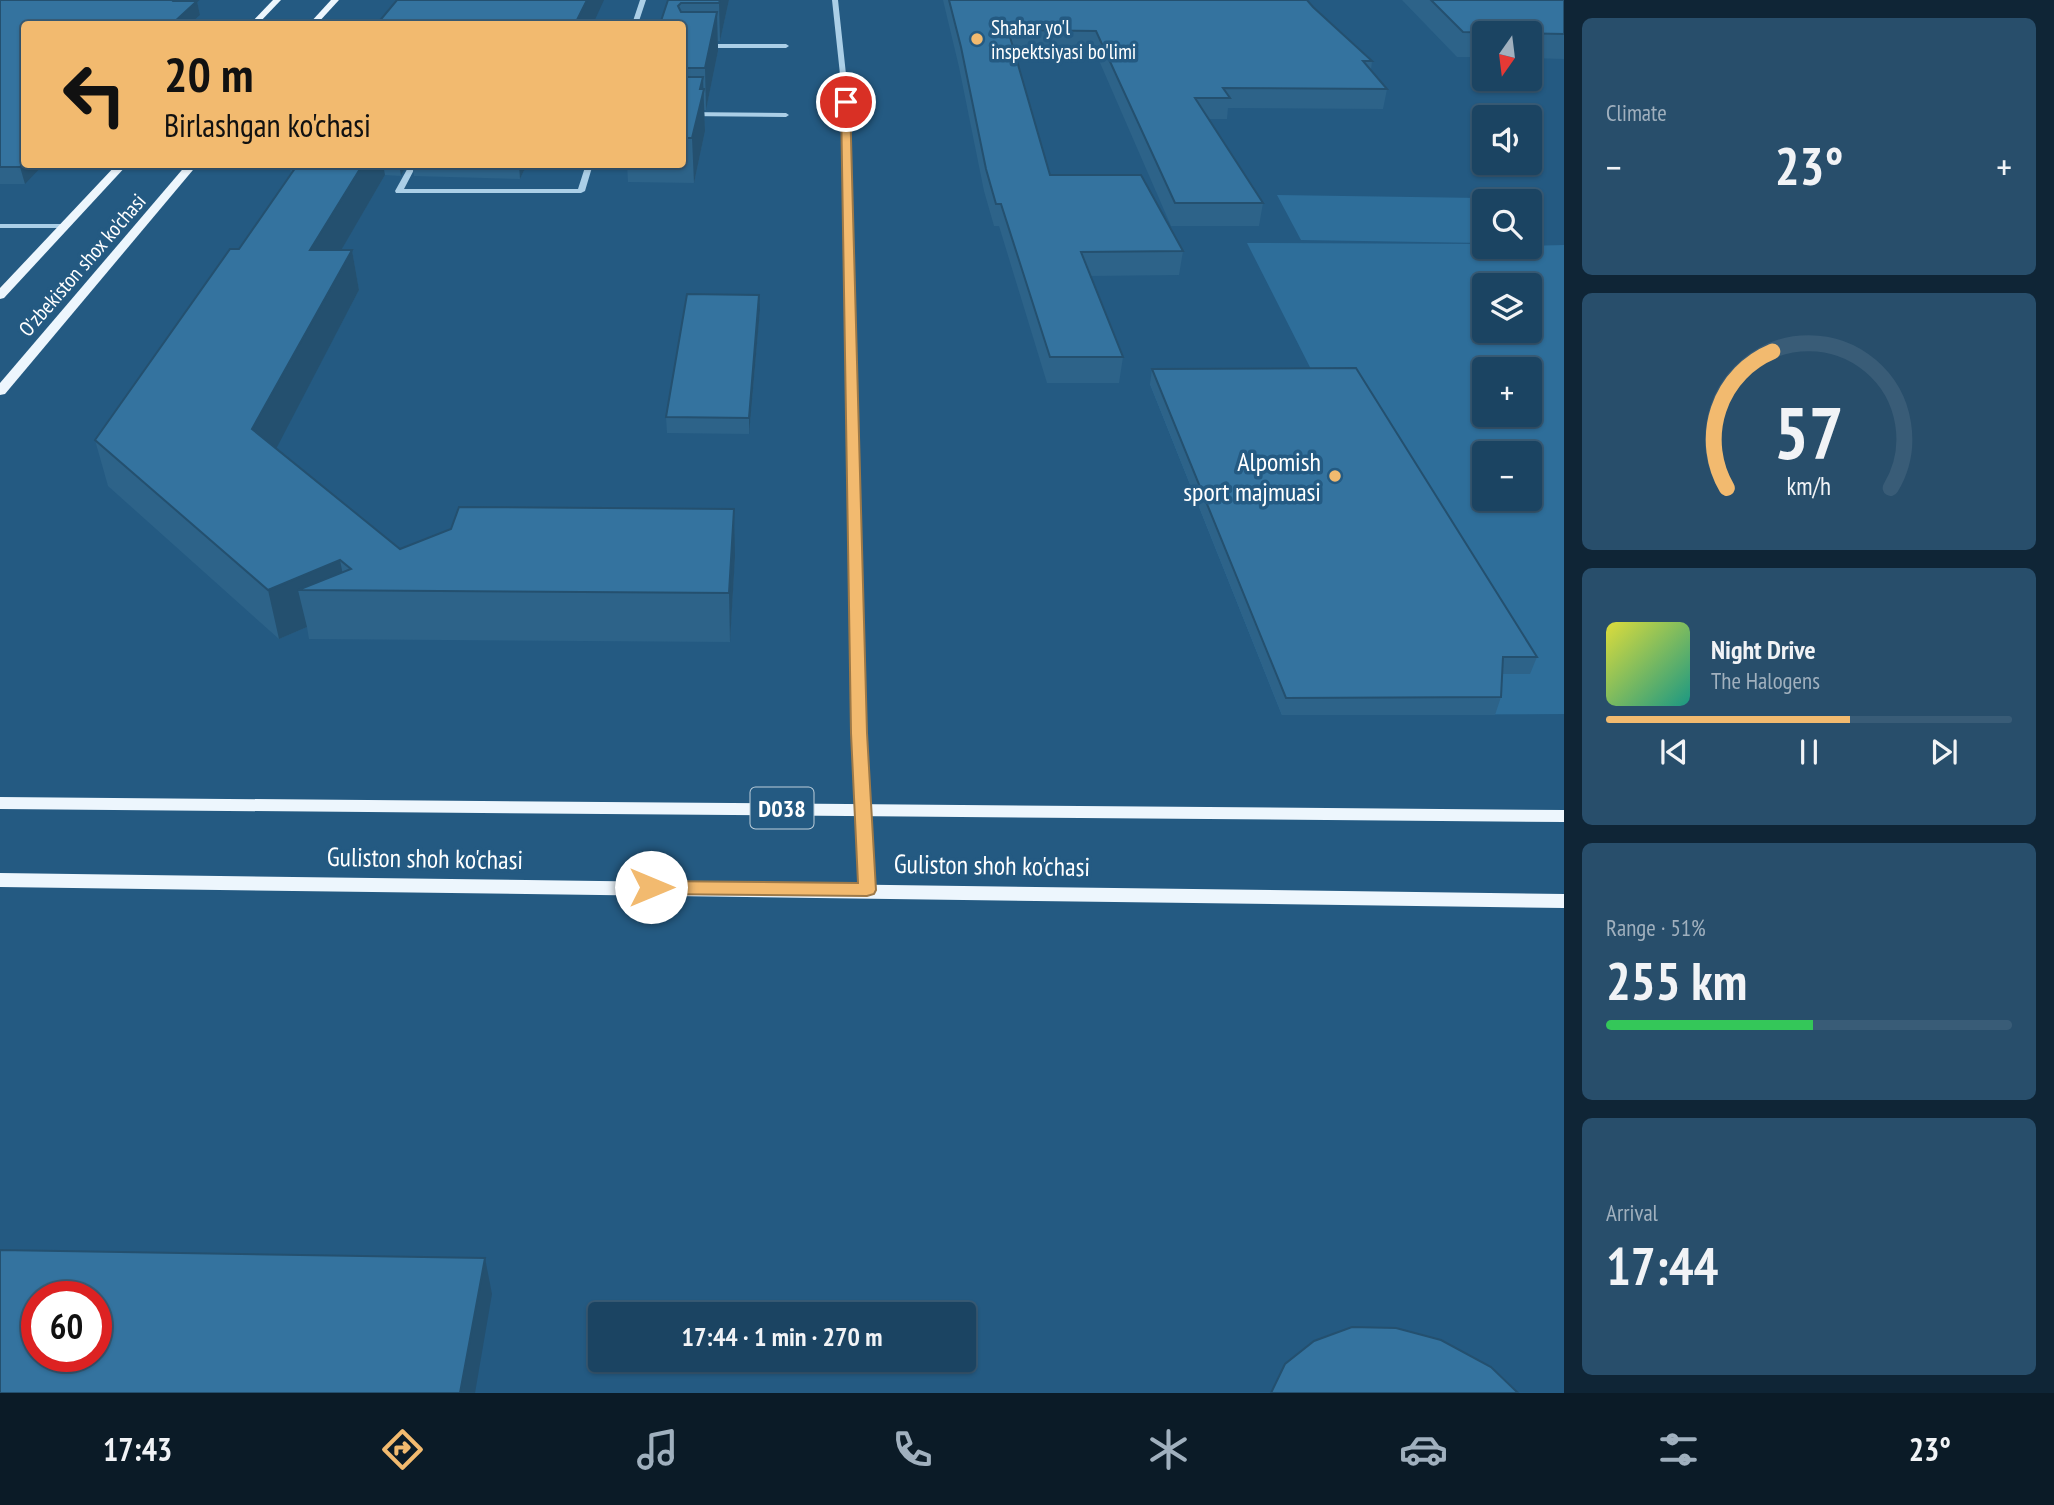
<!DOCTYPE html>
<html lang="en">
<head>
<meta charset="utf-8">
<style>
  :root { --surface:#1b4462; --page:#284e6b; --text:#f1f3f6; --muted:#a0b0be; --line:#395c77; --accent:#f2ba6f }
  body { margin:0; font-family:"PT Sans Narrow",sans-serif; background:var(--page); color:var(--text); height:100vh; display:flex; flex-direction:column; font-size:26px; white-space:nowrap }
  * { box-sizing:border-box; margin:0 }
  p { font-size:23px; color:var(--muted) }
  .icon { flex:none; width:38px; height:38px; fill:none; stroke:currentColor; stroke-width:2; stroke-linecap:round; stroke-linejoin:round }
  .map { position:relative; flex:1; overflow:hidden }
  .side { display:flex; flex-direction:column; gap:18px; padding:18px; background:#0f2536; width:490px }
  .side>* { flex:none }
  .guide { position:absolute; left:21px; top:21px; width:665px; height:147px; border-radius:7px; box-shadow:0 2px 5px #0004,0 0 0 2px var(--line); background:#f2ba6f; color:#111; overflow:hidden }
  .needle { width:46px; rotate:194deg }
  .tools { position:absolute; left:1472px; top:21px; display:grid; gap:14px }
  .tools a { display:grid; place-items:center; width:70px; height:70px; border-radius:7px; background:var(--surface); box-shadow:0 2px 5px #0004,0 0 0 2px var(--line); font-size:35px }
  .speed { position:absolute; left:21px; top:1281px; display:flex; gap:14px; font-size:35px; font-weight:700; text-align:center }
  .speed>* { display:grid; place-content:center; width:91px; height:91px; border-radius:50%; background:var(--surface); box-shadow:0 2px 5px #0004,0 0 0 2px var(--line); line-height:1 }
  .speed .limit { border:10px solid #d22; background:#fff; color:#111 }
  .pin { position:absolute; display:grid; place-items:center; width:60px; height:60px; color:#fff; margin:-30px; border:4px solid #fff; border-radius:50%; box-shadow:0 2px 7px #0007 }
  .me { position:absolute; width:77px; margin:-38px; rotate:90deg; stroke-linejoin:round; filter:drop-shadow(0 0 5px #0008) }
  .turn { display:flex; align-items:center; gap:24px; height:147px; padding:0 28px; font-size:32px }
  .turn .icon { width:91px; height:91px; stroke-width:2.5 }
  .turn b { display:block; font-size:49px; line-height:60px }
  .big { font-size:52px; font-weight:800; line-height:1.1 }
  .side .card { flex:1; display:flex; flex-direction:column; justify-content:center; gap:10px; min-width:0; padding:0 24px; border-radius:10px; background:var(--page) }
  .side .dial { align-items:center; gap:0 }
  .dial svg { height:182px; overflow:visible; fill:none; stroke:var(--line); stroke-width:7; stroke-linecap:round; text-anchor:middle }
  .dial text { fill:var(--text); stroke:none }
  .song { display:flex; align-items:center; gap:21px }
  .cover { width:84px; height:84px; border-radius:10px; background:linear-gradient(135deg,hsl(60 70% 55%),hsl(170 70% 35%)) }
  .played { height:7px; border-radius:4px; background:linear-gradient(90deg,var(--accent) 60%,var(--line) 60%) }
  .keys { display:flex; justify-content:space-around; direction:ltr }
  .heat { display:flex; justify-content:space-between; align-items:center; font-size:38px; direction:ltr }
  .charge { height:10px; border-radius:5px; background:linear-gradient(90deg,#34c759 51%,var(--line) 0) }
  .trip { position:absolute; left:588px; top:1302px; width:388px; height:70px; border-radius:7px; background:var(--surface); box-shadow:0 2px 5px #0004,0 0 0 2px var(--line); font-weight:800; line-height:70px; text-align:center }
  .menu { display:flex; height:112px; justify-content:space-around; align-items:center; background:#0b1b27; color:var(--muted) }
  .menu .icon { width:49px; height:49px }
  .menu .current { color:var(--accent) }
  .menu b { font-size:32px; color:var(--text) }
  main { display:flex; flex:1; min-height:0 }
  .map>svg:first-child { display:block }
</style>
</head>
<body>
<main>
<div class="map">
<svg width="1564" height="1393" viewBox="0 0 1564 1393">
  <rect width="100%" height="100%" fill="#245a82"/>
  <g fill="#2e6e9a" fill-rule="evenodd">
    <path d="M 1277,195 L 1480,198 L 1484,203 L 1484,243 L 1301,240 Z"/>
    <path d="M 1247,243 L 1484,244 L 1484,247 L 1564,245 L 1564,714 L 1282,715 L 1150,384 L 1318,383 ZM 1484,285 L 1530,285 L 1530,331 L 1484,331 ZM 1484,369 L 1530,369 L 1530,415 L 1484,415 ZM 1484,453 L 1530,453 L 1530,499 L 1484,499 Z"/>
  </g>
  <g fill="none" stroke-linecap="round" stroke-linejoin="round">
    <g fill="#abcfe7" fill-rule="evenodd">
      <path d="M 640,0 L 646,0 L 638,24 L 632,24 Z"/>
      <path d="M 832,0 L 838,0 L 849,102 L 865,733 L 874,890 L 872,894 L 862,894 L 860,890 L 853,733 L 843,102 Z"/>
      <path d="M 682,44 L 786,44 L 789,46 L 786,48 L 682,48 Z"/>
      <path d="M 682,112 L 786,113 L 789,115 L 786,117 L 682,116 Z"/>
      <path d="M 410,164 L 417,164 L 404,189 L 578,189 L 586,164 L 593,164 L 585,191 L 581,193 L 396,193 L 395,191 Z"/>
      <path d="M 0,224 L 65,224 L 69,226 L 65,228 L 0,228 Z"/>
    </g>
    <g fill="#edf6fd" fill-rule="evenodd">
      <path d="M 273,0 L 281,0 L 258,24 L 250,24 Z"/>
      <path d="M 331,0 L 339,0 L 317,24 L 309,24 Z"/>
      <path d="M 117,164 L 128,164 L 4,298 L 0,299 L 0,288 Z"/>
      <path d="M 187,164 L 198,164 L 5,394 L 0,395 L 0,383 Z"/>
      <path d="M 0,797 L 1564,810 L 1564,822 L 0,809 Z"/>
      <path d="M 0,873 L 1564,894 L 1564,908 L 0,887 Z"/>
    </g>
  </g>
  <g fill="#2d6389">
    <path d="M 0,0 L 197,1 L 200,15 L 190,24 L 24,24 L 25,184 L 0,184 Z"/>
    <path d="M 668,0 L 729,0 L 720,41 L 718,41 L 718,51 L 706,110 L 704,110 L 705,131 L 694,183 L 628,182 L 627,164 L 682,164 L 682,24 Z"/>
    <path d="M 943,0 L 1307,0 L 1313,7 L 1372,61 L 1371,70 L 1387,89 L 1383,109 L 1228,108 L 1227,119 L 1209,119 L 1263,203 L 1259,226 L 1171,226 L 1094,49 L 1013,49 L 1050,175 L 1183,251 L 1179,275 L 1091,276 L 1123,357 L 1119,383 L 1047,383 L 999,226 L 994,226 L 984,191 L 959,67 Z"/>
    <path d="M 1402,0 L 1564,0 L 1564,59 L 1530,58 L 1530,33 L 1484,33 L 1484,57 L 1457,57 Z"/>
    <path d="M 289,164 L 407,164 L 401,176 L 385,175 L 341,250 L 352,250 L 359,290 L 276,448 L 400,549 L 735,557 L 730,642 L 309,639 L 307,627 L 279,639 L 108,486 L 95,440 L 239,249 L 291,174 Z"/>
    <path d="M 412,164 L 527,164 L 520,179 L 414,176 Z"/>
    <path d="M 760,310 L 749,434 L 667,433 L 666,417 Z"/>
    <path d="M 1152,369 L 1537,657 L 1530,674 L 1502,674 L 1501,697 L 1495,715 L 1282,715 L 1150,384 Z"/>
  </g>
  <g fill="#24506f">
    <path d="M 587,0 L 604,0 L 593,24 L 575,24 Z"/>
    <path d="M 720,0 L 729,0 L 720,41 L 719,3 Z"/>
    <path d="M 197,1 L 200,15 L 190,24 L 172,24 Z"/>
    <path d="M 717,12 L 718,51 L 706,110 L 705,68 Z"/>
    <path d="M 703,77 L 705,131 L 694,183 L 692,138 Z"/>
    <path d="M 24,162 L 24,164 L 44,164 L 25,184 L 20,167 Z"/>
    <path d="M 363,164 L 383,164 L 385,175 L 318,290 L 310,250 Z"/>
    <path d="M 399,164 L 407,164 L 401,176 Z"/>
    <path d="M 519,164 L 527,164 L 520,179 Z"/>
    <path d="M 352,250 L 359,290 L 263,474 L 252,429 Z"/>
    <path d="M 759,295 L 760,310 L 749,434 L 749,418 Z"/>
    <path d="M 734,509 L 735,557 L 730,642 L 729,593 Z"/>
    <path d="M 340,560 L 346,590 L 298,590 L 307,627 L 279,639 L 268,590 Z"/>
    <path d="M 485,1258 L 492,1294 L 475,1393 L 460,1393 Z"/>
  </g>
  <g fill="#34739f" stroke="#24506f" stroke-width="2" fill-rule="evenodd">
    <path d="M 0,0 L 175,0 L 174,1 L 197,1 L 172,24 L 24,24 L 24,162 L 20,167 L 0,167 Z"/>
    <path d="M 397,0 L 587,0 L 575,24 L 377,24 Z"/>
    <path d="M 668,0 L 720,0 L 719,3 L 681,3 L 678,6 L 681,12 L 717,12 L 705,68 L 682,68 L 682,24 L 660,24 Z"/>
    <path d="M 949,0 L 1307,0 L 1313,7 L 1372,61 L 1363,61 L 1387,89 L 1223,88 L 1230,98 L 1195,98 L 1263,203 L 1175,203 L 1096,31 L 1008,30 L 1050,175 L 1141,175 L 1183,251 L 1081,252 L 1123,357 L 1050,357 L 1001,204 L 996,204 L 986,169 L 961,47 Z"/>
    <path d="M 1431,0 L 1564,0 L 1564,34 L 1463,32 Z"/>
    <path d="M 682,77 L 703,77 L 700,89 L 704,89 L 692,138 L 682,138 Z"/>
    <path d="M 298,164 L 363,164 L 310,250 L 352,250 L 252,429 L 400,549 L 451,529 L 459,507 L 734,509 L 729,593 L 298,590 L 351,569 L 340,560 L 268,590 L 95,440 L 230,249 L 239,249 Z"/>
    <path d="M 687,294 L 759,295 L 749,418 L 666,417 Z"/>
    <path d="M 1356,368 L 1537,657 L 1503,657 L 1501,697 L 1286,698 L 1152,369 Z"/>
    <path d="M 0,1250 L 485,1258 L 460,1393 L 0,1393 ZM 37,1297 L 96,1297 L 96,1356 L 37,1356 Z"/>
    <path d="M 1352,1327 L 1396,1328 L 1441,1340 L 1491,1367 L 1518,1393 L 1271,1393 L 1285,1364 L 1314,1341 Z"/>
  </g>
  <path fill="#f2ba6f" stroke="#9d7948" stroke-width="2" d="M 846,99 L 850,102 L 867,733 L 876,890 L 874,894 L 867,896 L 651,894 L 644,892 L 642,887 L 644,882 L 651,881 L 858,883 L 851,733 L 841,102 Z"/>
  <g fill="#f2ba6f" stroke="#245a82" stroke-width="2.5">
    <circle cx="977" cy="39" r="7"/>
    <circle cx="1335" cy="476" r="7"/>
  </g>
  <g text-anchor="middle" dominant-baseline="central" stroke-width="7" stroke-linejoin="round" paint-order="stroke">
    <g font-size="21" fill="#fff" stroke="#245a82" text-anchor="start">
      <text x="991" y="27">Shahar yo'l<tspan x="991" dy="24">inspektsiyasi bo'limi</tspan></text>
    </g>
    <g font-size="21" fill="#fff" stroke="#245a82">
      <text transform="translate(82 265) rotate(-49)">O'zbekiston shox ko'chasi</text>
    </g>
    <rect fill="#245a82" stroke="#bdceda" stroke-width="2" x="750.5" y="787.5" width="63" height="41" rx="5"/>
    <g font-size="24" font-weight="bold" fill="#fff">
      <text x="782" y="808">D038</text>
    </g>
    <g font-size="26" fill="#fff" stroke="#245a82" text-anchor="end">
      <text x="1321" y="461">Alpomish<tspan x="1321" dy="30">sport majmuasi</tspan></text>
    </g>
    <g font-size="26" fill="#fff" stroke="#245a82">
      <text transform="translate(425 858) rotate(1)">Guliston shoh ko'chasi</text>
      <text transform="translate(992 865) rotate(1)">Guliston shoh ko'chasi</text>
    </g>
  </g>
</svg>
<div class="tools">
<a><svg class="needle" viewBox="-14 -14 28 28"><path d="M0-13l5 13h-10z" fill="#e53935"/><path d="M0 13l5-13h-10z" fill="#a0b0be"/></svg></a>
<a><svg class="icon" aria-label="sound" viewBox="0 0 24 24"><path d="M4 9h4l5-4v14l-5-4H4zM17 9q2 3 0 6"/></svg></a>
<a><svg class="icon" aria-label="search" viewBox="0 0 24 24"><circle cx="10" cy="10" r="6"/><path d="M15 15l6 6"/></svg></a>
<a><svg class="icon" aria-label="layers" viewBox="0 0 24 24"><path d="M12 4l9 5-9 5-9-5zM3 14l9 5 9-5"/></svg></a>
<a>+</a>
<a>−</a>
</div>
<div class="speed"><div class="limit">60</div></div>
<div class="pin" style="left:846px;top:102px;background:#d93025"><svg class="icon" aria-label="arrive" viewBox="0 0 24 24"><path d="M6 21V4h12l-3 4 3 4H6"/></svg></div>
<svg class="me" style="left:651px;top:887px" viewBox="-20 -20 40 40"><circle r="19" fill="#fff"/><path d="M0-13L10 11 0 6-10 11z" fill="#f2ba6f"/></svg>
<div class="trip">17:44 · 1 min · 270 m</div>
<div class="guide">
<div class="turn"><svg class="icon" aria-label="left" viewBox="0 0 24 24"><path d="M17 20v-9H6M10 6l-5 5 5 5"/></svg><div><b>20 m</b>Birlashgan ko'chasi</div></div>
</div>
</div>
<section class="side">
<div class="card"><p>Climate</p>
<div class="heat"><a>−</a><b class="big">23°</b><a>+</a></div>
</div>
<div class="card dial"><svg viewBox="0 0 100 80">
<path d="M14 69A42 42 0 1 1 86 69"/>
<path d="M14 69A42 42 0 0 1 34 9" stroke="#f2ba6f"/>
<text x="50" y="56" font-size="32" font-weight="700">57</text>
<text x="50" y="72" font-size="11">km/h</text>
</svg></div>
<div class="card">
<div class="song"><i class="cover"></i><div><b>Night Drive</b><p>The Halogens</p></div></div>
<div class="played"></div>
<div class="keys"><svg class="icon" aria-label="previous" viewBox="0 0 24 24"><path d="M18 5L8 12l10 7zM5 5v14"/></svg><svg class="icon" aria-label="pause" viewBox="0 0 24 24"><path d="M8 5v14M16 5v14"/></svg><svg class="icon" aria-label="next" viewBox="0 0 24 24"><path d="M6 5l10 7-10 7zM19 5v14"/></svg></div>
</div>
<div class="card"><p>Range · 51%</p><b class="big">255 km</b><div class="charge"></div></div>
<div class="card"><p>Arrival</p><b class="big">17:44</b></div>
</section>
</main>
<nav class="menu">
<b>17:43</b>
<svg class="icon current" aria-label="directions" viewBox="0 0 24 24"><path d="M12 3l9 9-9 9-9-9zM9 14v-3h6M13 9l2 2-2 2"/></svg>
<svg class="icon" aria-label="music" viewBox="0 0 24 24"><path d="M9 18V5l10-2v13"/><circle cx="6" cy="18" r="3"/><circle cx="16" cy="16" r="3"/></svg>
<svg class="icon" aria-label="phone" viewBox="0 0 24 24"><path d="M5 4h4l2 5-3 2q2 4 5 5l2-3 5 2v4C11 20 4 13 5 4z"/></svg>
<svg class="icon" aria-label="climate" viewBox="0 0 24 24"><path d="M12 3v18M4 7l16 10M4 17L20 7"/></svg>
<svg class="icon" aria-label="car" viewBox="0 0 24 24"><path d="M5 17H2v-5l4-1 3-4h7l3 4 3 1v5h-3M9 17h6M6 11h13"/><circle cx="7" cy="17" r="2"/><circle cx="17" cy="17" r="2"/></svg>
<svg class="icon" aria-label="filters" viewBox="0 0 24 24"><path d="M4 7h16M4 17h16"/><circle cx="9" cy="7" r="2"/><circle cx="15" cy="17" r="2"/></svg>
<b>23°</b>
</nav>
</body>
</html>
